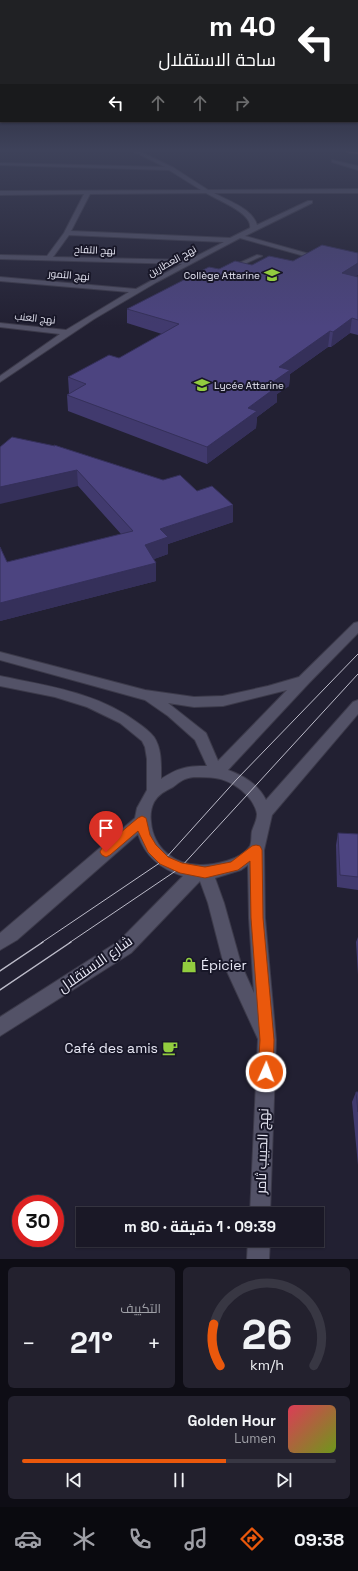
<!DOCTYPE html>
<html lang="ar">
<head>
<meta charset="utf-8">
<style>
  :root { --surface:#1a1826; --page:#23212e; --text:#f1f3f6; --muted:#9fa0a7; --line:#383743; --accent:#ea580c }
  body { margin:0; font-family:"Space Grotesk",Cairo,sans-serif; background:var(--page); color:var(--text); direction:rtl; height:100vh; display:flex; flex-direction:column; font-size:15px; white-space:nowrap }
  * { box-sizing:border-box; margin:0 }
  p { font-size:13px; color:var(--muted) }
  .icon { flex:none; width:22px; height:22px; fill:none; stroke:currentColor; stroke-width:2; stroke-linecap:round; stroke-linejoin:round }
  .map { position:relative; height:1259px; overflow:hidden; direction:ltr }
  .details { display:flex; flex-direction:column; gap:8px; padding:8px; background:#0e0d15; flex:1 }
  .details>* { flex:none }
  .guide { position:absolute; left:0px; top:0px; width:358px; height:122px; box-shadow:0 1px 3px #0004,0 0 0 1px var(--line); direction:rtl; background:#202124; color:#fff; overflow:hidden }
  .speed { position:absolute; left:12px; top:1195px; display:flex; gap:8px; font-size:20px; font-weight:700; text-align:center }
  .speed>* { display:grid; place-content:center; width:52px; height:52px; border-radius:50%; background:var(--surface); box-shadow:0 1px 3px #0004,0 0 0 1px var(--line); line-height:1 }
  .speed .limit { border:6px solid #d22; background:#fff; color:#111 }
  .pin { position:absolute; display:grid; place-items:center; width:34px; height:34px; color:#fff; margin:-41px -17px; border-radius:50% 50% 50% 0; rotate:-45deg; box-shadow:0 0 4px #0007 }
  .pin .icon { rotate:45deg }
  .me { position:absolute; width:44px; margin:-22px; rotate:2deg; stroke-linejoin:round; filter:drop-shadow(0 0 3px #0008) }
  .turn { display:flex; align-items:center; gap:14px; height:84px; padding:0 16px; font-size:18px }
  .turn .icon { width:52px; height:52px; stroke-width:2.5 }
  .turn b { display:block; font-size:28px; line-height:34px }
  .lanes { display:flex; align-items:center; height:38px; padding:0 16px; background:#0003; justify-content:center; gap:20px; direction:ltr }
  .lanes .off { opacity:.35 }
  .big { font-size:30px; font-weight:700; line-height:1.1 }
  .details .tile { flex:1; display:flex; flex-direction:column; justify-content:center; gap:6px; min-width:0; padding:0 14px; border-radius:6px; background:var(--page) }
  .details .dial { align-items:center; gap:0 }
  .dial svg { height:104px; overflow:visible; fill:none; stroke:var(--line); stroke-width:7; stroke-linecap:round; text-anchor:middle }
  .dial text { fill:var(--text); stroke:none }
  .song { display:flex; align-items:center; gap:12px }
  .cover { width:48px; height:48px; border-radius:6px; background:linear-gradient(135deg,hsl(350 70% 55%),hsl(80 70% 35%)) }
  .played { height:4px; border-radius:2px; background:linear-gradient(90deg,var(--accent) 65%,var(--line) 65%) }
  .keys { display:flex; justify-content:space-around; direction:ltr }
  .heat { display:flex; justify-content:space-between; align-items:center; font-size:22px; direction:ltr }
  .details .tiles { flex:1; display:grid; gap:8px; grid-template-columns:1fr 1fr }
  .tile:last-child { grid-column:span 2 }
  .trip { position:absolute; left:76px; top:1207px; width:248px; height:40px; border-radius:0px; background:var(--surface); box-shadow:0 1px 3px #0004,0 0 0 1px var(--line); font-weight:700; line-height:40px; text-align:center; direction:rtl }
  .tabs { display:flex; height:64px; justify-content:space-around; align-items:center; background:#0a0a0f; color:var(--muted) }
  .tabs .icon { width:28px; height:28px }
  .tabs .current { color:var(--accent) }
  .tabs b { font-size:18px; color:var(--text) }
  .map>svg:first-child { display:block }
</style>
</head>
<body>
<div class="map">
<svg width="358" height="1259" viewBox="0 0 358 1259">
  <rect width="100%" height="100%" fill="#222032"/>
  <g fill="none" stroke-linecap="round" stroke-linejoin="round">
    <defs>
      <g id="minor">
        <path d="M 133,151 L 139,151 L 174,168 L 208,190 L 358,189 L 358,193 L 214,193 C 228,201 252,208 257,225 L 308,201 L 312,201 L 312,203 L 245,236 L 313,255 L 314,258 L 306,262 L 302,262 L 302,260 L 308,257 L 240,238 L 157,282 L 94,319 L 0,382 L 0,376 L 60,334 L 0,327 L 0,323 L 66,330 L 129,292 L 0,281 L 0,277 L 136,289 L 182,264 L 0,259 L 0,255 L 47,256 L 64,233 L 84,194 L 0,195 L 0,191 L 201,190 L 169,170 L 0,165 L 0,163 L 165,167 ZM 206,193 C 217,200 253,213 250,228 L 230,238 L 71,231 L 90,194 ZM 69,235 L 224,242 L 189,260 L 53,257 Z"/>
        <path d="M 332,160 L 358,166 L 358,170 L 332,162 Z"/>
        <path d="M 257,255 L 262,256 L 231,270 L 226,269 Z"/>
        <path d="M 358,622 L 358,633 L 309,683 L 228,770 C 244,776 258,784 266,800 L 353,702 L 358,700 L 358,714 L 272,815 L 264,850 L 265,918 L 276,1040 L 270,1214 L 250,1214 L 258,1039 L 224,965 L 208,903 L 200,881 L 131,953 L 0,1036 L 0,1017 L 119,941 L 183,876 C 161,869 145,857 138,834 L 17,940 L 0,950 L 0,933 L 135,818 L 137,808 L 147,790 L 147,759 L 145,747 L 142,741 L 120,723 L 87,707 L 55,697 L 0,686 L 0,676 C 48,686 99,693 138,723 C 144,727 150,732 154,737 C 162,749 161,765 161,779 C 178,768 186,766 207,766 L 195,740 L 168,716 L 145,700 L 0,660 L 0,652 L 145,690 L 194,697 L 223,696 L 268,686 L 299,677 L 354,623 ZM 287,690 L 218,761 L 206,733 L 168,703 L 194,707 L 223,706 ZM 194,777 C 201,777 209,777 215,778 C 232,780 254,796 257,814 C 257,820 254,825 252,831 C 251,835 252,842 250,846 C 241,860 215,865 200,865 C 175,865 153,848 151,822 C 150,815 151,808 154,802 C 159,794 165,791 173,787 C 181,781 184,778 194,777 ZM 248,865 L 249,918 L 254,993 L 241,964 L 224,903 L 215,878 L 241,870 Z"/>
        <path d="M 248,1240 L 270,1240 L 269,1259 L 247,1259 Z"/>
      </g>
      <path id="highway" d="M 346,151 L 358,152 L 358,154 L 346,152 Z"/>
    </defs>
    <use href="#minor" stroke="#3c3a4a" stroke-width="2"/>
    <use href="#highway" stroke="#3c3a4a" stroke-width="2"/>
    <use href="#minor" fill="#535267" fill-rule="evenodd"/>
    <use href="#highway" fill="#d88a85" fill-rule="evenodd"/>
    <g stroke="#bcbbc9" stroke-width="1">
      <path d="M 41,943 L 164,860 L 237,779 L 358,654"/>
      <path d="M 69,943 L 180,868 L 358,674"/>
    </g>
    <g stroke="#bcbbc9" stroke-width="1.5">
      <path d="M 0,971 L 43,942"/>
      <path d="M 0,990 L 71,942"/>
    </g>
  </g>
  <g fill="#413a6e">
    <path d="M 252,265 L 358,277 L 358,335 L 350,333 L 331,347 L 328,347 L 290,374 L 289,386 L 277,394 L 277,402 L 257,417 L 256,428 L 207,464 L 68,411 L 67,395 L 70,393 L 69,393 L 68,377 L 119,358 L 162,334 L 127,323 L 127,309 L 219,269 Z"/>
    <path d="M 54,445 L 197,491 L 233,505 L 233,522 L 168,544 L 168,554 L 154,559 L 156,563 L 156,581 L 0,621 L 0,547 L 7,562 L 121,534 L 78,486 Z"/>
    <path d="M 338,833 L 358,834 L 358,890 L 337,887 L 336,845 Z"/>
    <path d="M 358,937 L 358,975 L 356,942 Z"/>
    <path d="M 356,1092 L 358,1092 L 358,1165 L 352,1102 Z"/>
  </g>
  <g fill="#35305a">
    <path d="M 358,263 L 358,275 L 340,287 L 342,273 Z"/>
    <path d="M 352,318 L 350,333 L 331,347 L 333,332 Z"/>
    <path d="M 330,331 L 328,347 L 290,374 L 289,386 L 277,394 L 277,402 L 257,417 L 256,428 L 207,464 L 207,447 L 248,408 L 270,384 L 279,367 Z"/>
    <path d="M 77,470 L 78,486 L 0,504 L 0,487 Z"/>
    <path d="M 233,505 L 233,522 L 168,544 L 168,554 L 146,562 L 145,545 L 160,529 Z"/>
    <path d="M 156,563 L 156,581 L 0,621 L 0,603 Z"/>
  </g>
  <g fill="#4c4480" stroke="#35305a">
    <path d="M 322,245 L 358,253 L 358,263 L 342,273 L 358,277 L 358,320 L 352,318 L 333,332 L 330,331 L 279,367 L 290,370 L 270,384 L 278,386 L 248,408 L 257,411 L 207,447 L 67,395 L 86,384 L 68,377 L 109,355 L 119,358 L 179,324 L 127,309 L 209,267 L 219,269 L 235,261 L 252,265 L 269,256 L 293,261 Z"/>
    <path d="M 12,437 L 55,446 L 54,445 L 163,480 L 180,475 L 197,491 L 212,486 L 233,505 L 160,529 L 168,537 L 145,545 L 156,563 L 0,603 L 0,547 L 7,562 L 133,531 L 77,470 L 0,487 L 0,447 Z"/>
    <path d="M 338,833 L 358,834 L 358,877 L 340,875 Z"/>
    <path d="M 356,1092 L 358,1092 L 358,1112 Z"/>
  </g>
  <linearGradient id="sky" x2="0" y2="1"><stop stop-color="#13121c"/><stop offset="0.46" stop-color="#3e425a"/><stop offset="1" stop-color="#3e425a" stop-opacity="0"/></linearGradient>
  <rect width="358" height="327" fill="url(#sky)"/>
  <path fill="#ea580c" stroke="#983908" d="M 142,816 L 146,818 L 150,835 L 156,845 L 168,857 L 182,863 L 205,867 L 231,862 L 252,846 L 256,845 L 260,846 L 262,850 L 263,918 L 274,1040 L 273,1072 L 271,1077 L 266,1079 L 260,1077 L 258,1072 L 260,1040 L 251,918 L 250,861 L 238,870 L 205,878 L 180,873 L 160,864 L 148,852 L 138,831 L 110,855 L 106,857 L 102,855 L 100,852 L 102,848 L 138,818 Z"/>
  <defs>
    <symbol id="school-bare" viewBox="-9 -9 18 18"><path d="M0-5L7-2L0 1L-7-2ZM-4 1L0 2.5L4 1V4Q0 6-4 4Z" fill="#92cd3f" stroke="#181728" stroke-width="2.5" paint-order="stroke"/></symbol>
    <symbol id="shop-bare" viewBox="-9 -9 18 18"><path d="M-5-2.5h2.3a2.7 3.5 0 0 1 5.4 0H5L5.5 6h-11ZM-1.5-2.5h3a1.5 2.3 0 0 0-3 0Z" fill="#92cd3f" stroke="#181728" stroke-width="2.5" paint-order="stroke"/></symbol>
    <symbol id="cafe-bare" viewBox="-9 -9 18 18"><path d="M-5.5-4.5H6V0H3Q3 3.5 0 3.5H-2.5Q-5.5 3.5-5.5 0ZM3-3.2v2h1.7v-2ZM-6 4.5H4V6H-6Z" fill="#92cd3f" stroke="#181728" stroke-width="2.5" paint-order="stroke"/></symbol>
  </defs>
  <g fill-rule="evenodd">
    <use href="#school-bare" x="261" y="264" width="22" height="22"/>
    <use href="#school-bare" x="191" y="374" width="22" height="22"/>
    <use href="#shop-bare" x="178" y="954" width="22" height="22"/>
    <use href="#cafe-bare" x="159" y="1037" width="22" height="22"/>
  </g>
  <g text-anchor="middle" dominant-baseline="central" stroke-width="4" stroke-linejoin="round" paint-order="stroke">
    <g font-size="10" fill="#e8e8f5" stroke="#181728">
      <text transform="translate(95 250) rotate(2)">نهج التفاح</text>
      <text transform="translate(172 261) rotate(-29)">نهج العطارين</text>
      <text transform="translate(69 275) rotate(5)">نهج التمور</text>
      <text transform="translate(35 318) rotate(6)">نهج العنب</text>
    </g>
    <g font-size="10" fill="#e8e8f5" stroke="#181728" text-anchor="end">
      <text x="260" y="275">Collège Attarine</text>
      <text x="214" y="385" text-anchor="start">Lycée Attarine</text>
    </g>
    <g font-size="14" fill="#e8e8f5" stroke="#181728">
      <text transform="translate(95 964) rotate(-35)">شارع الاستقلال</text>
      <text transform="translate(262 1151) rotate(-88)">نهج الحبيب ثامر</text>
    </g>
    <g font-size="14" fill="#e8e8f5" stroke="#181728" text-anchor="start">
      <text x="201" y="965">Épicier</text>
      <text x="158" y="1048" text-anchor="end">Café des amis</text>
    </g>
  </g>
</svg>
<div class="speed"><div class="limit">30</div></div>
<div class="pin" style="left:106px;top:852px;background:#d93025"><svg class="icon" aria-label="arrive" viewBox="0 0 24 24"><path d="M6 21V4h12l-3 4 3 4H6"/></svg></div>
<svg class="me" style="left:266px;top:1072px" viewBox="-20 -20 40 40"><circle r="17" fill="#ea580c" stroke="#fff" stroke-width="3"/><path d="M0-11L8 9 0 5-8 9z" fill="#fff"/></svg>
<div class="trip">09:39 · 1 دقيقة · 80 m</div>
<div class="guide">
<div class="turn"><svg class="icon" aria-label="left" viewBox="0 0 24 24"><path d="M17 20v-9H6M10 6l-5 5 5 5"/></svg><div><b>40 m</b>ساحة الاستقلال</div></div>
<div class="lanes"><svg class="icon" aria-label="left" viewBox="0 0 24 24"><path d="M17 20v-9H6M10 6l-5 5 5 5"/></svg><svg class="icon off" aria-label="ahead" viewBox="0 0 24 24"><path d="M12 20V5M6 11l6-6 6 6"/></svg><svg class="icon off" aria-label="ahead" viewBox="0 0 24 24"><path d="M12 20V5M6 11l6-6 6 6"/></svg><svg class="icon off" aria-label="right" viewBox="0 0 24 24"><path d="M7 20v-9h11M14 6l5 5-5 5"/></svg></div>
</div>
</div>
<section class="details">
<div class="tiles">
<div class="tile dial"><svg viewBox="0 0 100 80">
<path d="M14 69A42 42 0 1 1 86 69"/>
<path d="M14 69A42 42 0 0 1 9 37" stroke="#ea580c"/>
<text x="50" y="56" font-size="32" font-weight="700">26</text>
<text x="50" y="72" font-size="11">km/h</text>
</svg></div>
<div class="tile"><p>التكييف</p>
<div class="heat"><a>−</a><b class="big">21°</b><a>+</a></div>
</div>
<div class="tile">
<div class="song"><i class="cover"></i><div><b>Golden Hour</b><p>Lumen</p></div></div>
<div class="played"></div>
<div class="keys"><svg class="icon" aria-label="previous" viewBox="0 0 24 24"><path d="M18 5L8 12l10 7zM5 5v14"/></svg><svg class="icon" aria-label="pause" viewBox="0 0 24 24"><path d="M8 5v14M16 5v14"/></svg><svg class="icon" aria-label="next" viewBox="0 0 24 24"><path d="M6 5l10 7-10 7zM19 5v14"/></svg></div>
</div>
</div>
</section>
<nav class="tabs">
<b>09:38</b>
<svg class="icon current" aria-label="directions" viewBox="0 0 24 24"><path d="M12 3l9 9-9 9-9-9zM9 14v-3h6M13 9l2 2-2 2"/></svg>
<svg class="icon" aria-label="music" viewBox="0 0 24 24"><path d="M9 18V5l10-2v13"/><circle cx="6" cy="18" r="3"/><circle cx="16" cy="16" r="3"/></svg>
<svg class="icon" aria-label="phone" viewBox="0 0 24 24"><path d="M5 4h4l2 5-3 2q2 4 5 5l2-3 5 2v4C11 20 4 13 5 4z"/></svg>
<svg class="icon" aria-label="climate" viewBox="0 0 24 24"><path d="M12 3v18M4 7l16 10M4 17L20 7"/></svg>
<svg class="icon" aria-label="car" viewBox="0 0 24 24"><path d="M5 17H2v-5l4-1 3-4h7l3 4 3 1v5h-3M9 17h6M6 11h13"/><circle cx="7" cy="17" r="2"/><circle cx="17" cy="17" r="2"/></svg>
</nav>
</body>
</html>
